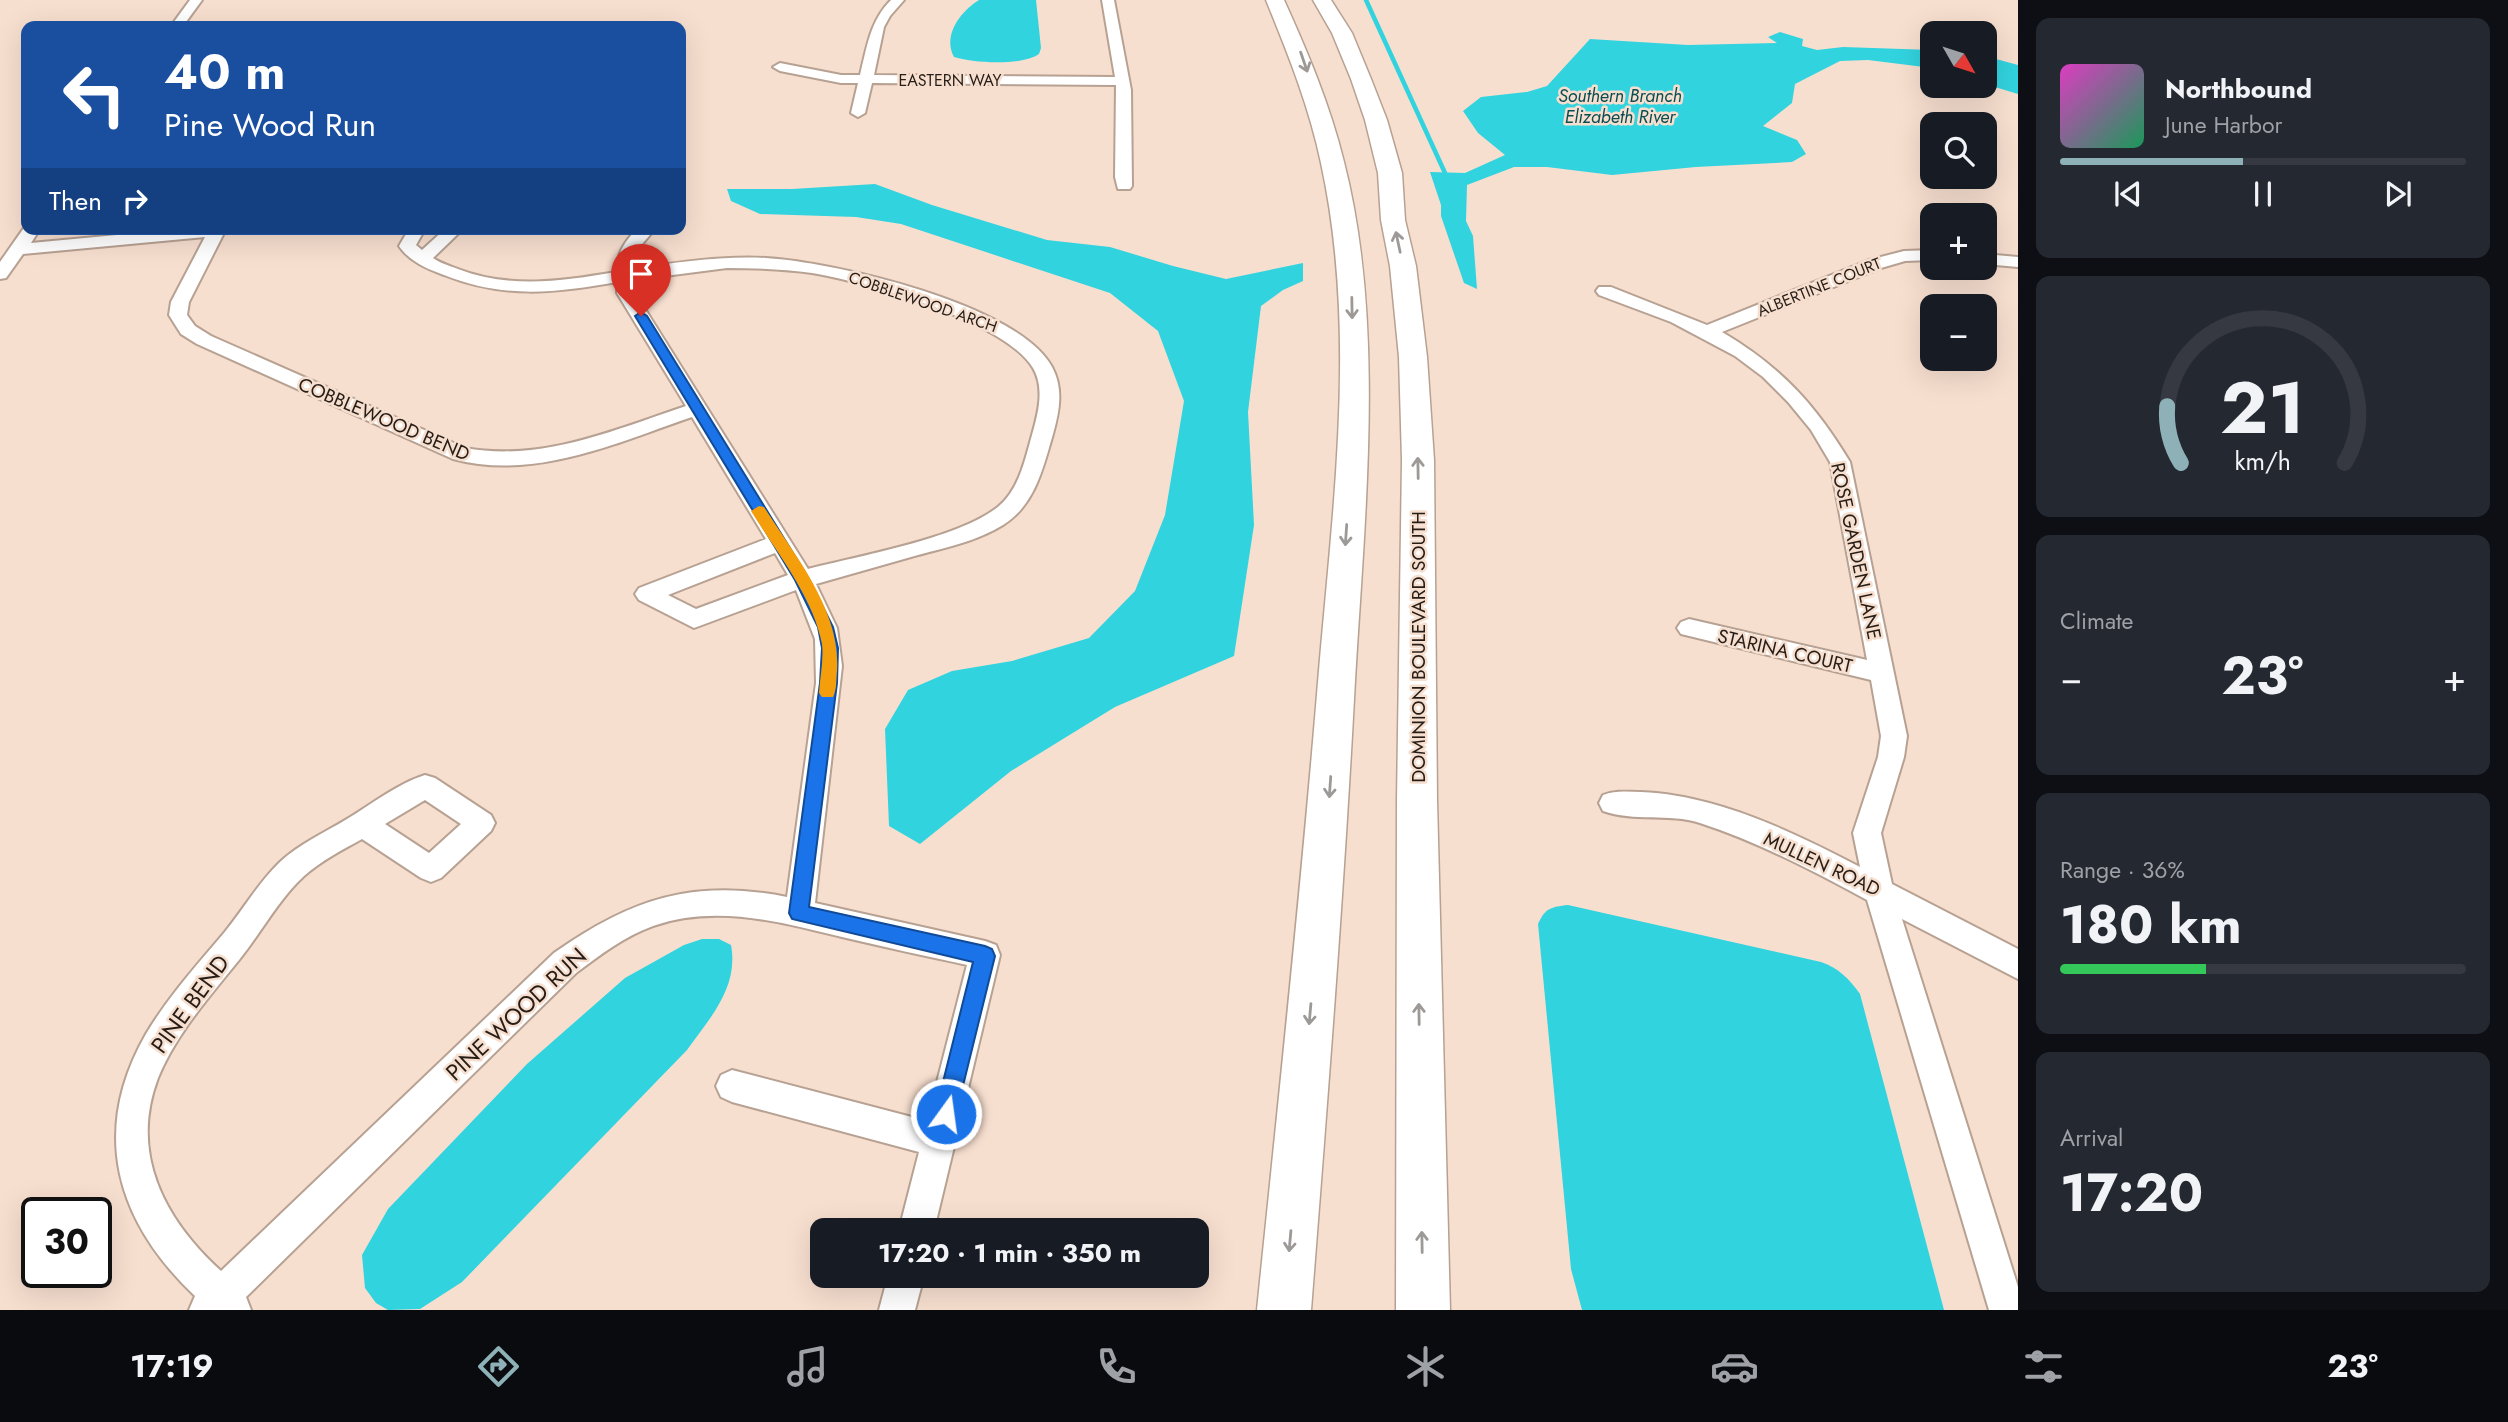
<!DOCTYPE html>
<html lang="en">
<head>
<meta charset="utf-8">
<style>
  :root { --surface:#171b24; --page:#242831; --text:#f1f3f6; --muted:#9ea1a6; --line:#363941; --accent:#8db1b7 }
  body { margin:0; font-family:Jost,sans-serif; background:var(--page); color:var(--text); height:100vh; display:flex; flex-direction:column; font-size:26px; white-space:nowrap }
  * { box-sizing:border-box; margin:0 }
  p { font-size:23px; color:var(--muted) }
  .icon { flex:none; width:38px; height:38px; fill:none; stroke:currentColor; stroke-width:2; stroke-linecap:round; stroke-linejoin:round }
  .map { position:relative; flex:1; overflow:hidden }
  .side { display:flex; flex-direction:column; gap:18px; padding:18px; background:#0d0f14; width:490px }
  .side>* { flex:none }
  .guide { position:absolute; left:21px; top:21px; width:665px; height:214px; border-radius:14px; box-shadow:0 7px 28px #0002; background:#1a4fa0; color:#fff; overflow:hidden }
  .needle { width:46px; rotate:129deg }
  .buttons { position:absolute; left:1920px; top:21px; display:grid; gap:14px }
  .buttons a { display:grid; place-items:center; width:77px; height:77px; border-radius:14px; background:var(--surface); box-shadow:0 7px 28px #0002; font-size:35px }
  .speed { position:absolute; left:21px; top:1197px; display:flex; gap:14px; font-size:35px; font-weight:700; text-align:center }
  .speed>* { display:grid; place-content:center; width:91px; height:91px; border-radius:50%; background:var(--surface); box-shadow:0 7px 28px #0002; line-height:1 }
  .speed .limit { border:4px solid #111; border-radius:10px; background:#fff; color:#111 }
  .pin { position:absolute; display:grid; place-items:center; width:60px; height:60px; color:#fff; margin:-72px -30px; border-radius:50% 50% 50% 0; rotate:-45deg; box-shadow:0 0 7px #0007 }
  .pin .icon { rotate:45deg }
  .me { position:absolute; width:77px; margin:-38px; rotate:14deg; stroke-linejoin:round; filter:drop-shadow(0 0 5px #0008) }
  .turn { display:flex; align-items:center; gap:24px; height:147px; padding:0 28px; font-size:32px }
  .turn .icon { width:91px; height:91px; stroke-width:2.5 }
  .turn b { display:block; font-size:49px; line-height:60px }
  .then { display:flex; align-items:center; height:66px; padding:0 28px; background:#0003; gap:14px; font-size:26px }
  .big { font-size:52px; font-weight:700; line-height:1.1 }
  .side .widget { flex:1; display:flex; flex-direction:column; justify-content:center; gap:10px; min-width:0; padding:0 24px; border-radius:14px; background:var(--page) }
  .side .dial { align-items:center; gap:0 }
  .dial svg { height:182px; overflow:visible; fill:none; stroke:var(--line); stroke-width:7; stroke-linecap:round; text-anchor:middle }
  .dial text { fill:var(--text); stroke:none }
  .song { display:flex; align-items:center; gap:21px }
  .cover { width:84px; height:84px; border-radius:10px; background:linear-gradient(135deg,hsl(310 70% 55%),hsl(150 70% 35%)) }
  .played { height:7px; border-radius:4px; background:linear-gradient(90deg,var(--accent) 45%,var(--line) 45%) }
  .keys { display:flex; justify-content:space-around; direction:ltr }
  .heat { display:flex; justify-content:space-between; align-items:center; font-size:38px; direction:ltr }
  .charge { height:10px; border-radius:5px; background:linear-gradient(90deg,#34c759 36%,var(--line) 0) }
  .trip { position:absolute; left:810px; top:1218px; width:399px; height:70px; border-radius:14px; background:var(--surface); box-shadow:0 7px 28px #0002; font-weight:700; line-height:70px; text-align:center }
  .tabs { display:flex; height:112px; justify-content:space-around; align-items:center; background:#090b0e; color:var(--muted) }
  .tabs .icon { width:49px; height:49px }
  .tabs .current { color:var(--accent) }
  .tabs b { font-size:32px; color:var(--text) }
  main { display:flex; flex:1; min-height:0 }
  .map>svg:first-child { display:block }
</style>
</head>
<body>
<main>
<div class="map">
<svg width="2018" height="1310" viewBox="0 0 2018 1310">
  <rect width="100%" height="100%" fill="#f7dfcf"/>
  <g fill="#31d3df">
    <path d="M 979,0 L 1036,0 L 1041,48 L 1039,54 C 1022,66 973,63 954,57 C 942,35 961,11 979,0 Z"/>
    <path d="M 1780,32 L 1803,39 L 1802,46 L 1817,50 L 1843,47 L 1932,50 L 1932,68 L 1868,60 L 1840,61 L 1795,84 L 1792,103 L 1763,126 L 1797,140 L 1806,154 L 1792,162 L 1696,167 L 1612,175 L 1547,167 L 1514,167 L 1467,185 L 1466,221 L 1473,236 L 1477,289 L 1464,283 L 1441,216 L 1441,205 L 1430,172 L 1465,173 L 1505,155 L 1478,133 L 1463,111 L 1481,97 L 1527,92 L 1547,86 L 1590,39 L 1688,45 L 1777,43 L 1768,37 Z"/>
    <path d="M 1985,56 L 2018,65 L 2018,94 L 1985,84 Z"/>
    <path d="M 875,184 L 932,205 L 1047,240 L 1110,247 L 1173,266 L 1226,279 L 1303,263 L 1303,281 L 1283,290 L 1261,306 L 1248,412 L 1254,525 L 1234,656 L 1115,707 L 1011,771 L 920,844 L 889,826 L 885,729 L 908,690 L 952,671 L 1012,661 L 1089,638 L 1135,591 L 1165,515 L 1184,401 L 1158,331 L 1110,293 L 901,224 L 856,217 L 760,214 L 731,201 L 727,189 L 792,189 Z"/>
    <path d="M 1568,905 L 1821,962 C 1839,968 1849,979 1860,994 L 1944,1310 L 1582,1310 L 1571,1269 L 1538,924 C 1545,908 1551,907 1568,905 Z"/>
    <path d="M 702,939 L 719,939 L 731,945 C 739,987 710,1018 687,1050 L 462,1282 L 420,1309 L 388,1310 L 376,1303 L 365,1288 L 362,1255 L 388,1209 L 527,1064 L 625,978 L 684,945 Z"/>
  </g>
  <g fill="none" stroke-linecap="round" stroke-linejoin="round">
    <path stroke="#31d3df" stroke-width="4.5" d="M 1366,0 L 1445,173"/>
    <defs>
      <g id="minor">
        <path d="M 190,0 L 202,0 L 183,26 L 171,26 Z"/>
        <path d="M 891,0 L 904,0 L 890,16 L 884,27 L 874,75 L 1115,77 L 1102,0 L 1114,0 L 1131,90 L 1132,186 L 1130,189 L 1118,189 L 1115,177 L 1116,85 L 872,83 L 865,113 L 858,117 L 851,113 L 858,83 L 841,83 L 780,71 L 773,67 L 780,63 L 841,75 L 860,75 C 867,47 870,21 891,0 Z"/>
        <path d="M 26,225 L 26,229 L 40,229 L 31,243 L 181,229 L 226,229 L 189,302 L 187,315 L 195,326 L 211,336 L 465,448 C 542,462 614,430 686,406 L 617,293 L 617,282 C 555,293 504,299 444,275 C 427,269 409,261 399,246 L 409,229 L 425,229 L 416,245 L 422,250 L 445,229 L 463,229 L 433,258 C 440,263 450,266 458,269 C 510,289 563,281 616,272 C 617,254 624,242 637,229 L 655,229 L 637,250 L 634,269 C 678,262 721,256 766,258 C 834,262 1018,304 1052,367 C 1064,389 1059,412 1053,434 C 1043,468 1035,505 1003,525 C 977,541 948,547 918,555 C 884,565 850,574 816,584 L 837,628 L 842,666 L 815,903 L 985,941 L 996,945 L 1000,955 L 934,1230 L 899,1230 L 919,1152 L 732,1102 L 721,1097 L 716,1086 L 721,1075 L 732,1070 L 927,1121 L 967,965 C 926,956 884,947 842,937 C 780,922 716,904 653,926 C 625,936 600,955 576,973 L 246,1297 L 251,1310 L 189,1310 L 195,1296 C 116,1221 90,1132 146,1034 C 168,997 197,965 224,933 C 243,910 258,883 280,862 C 299,844 324,833 347,819 C 372,804 397,784 425,775 L 435,778 L 491,815 L 495,823 L 491,831 L 441,878 L 431,882 L 421,878 L 362,839 C 342,850 321,861 304,876 C 278,900 261,933 239,960 C 210,996 176,1034 158,1078 C 129,1154 165,1220 221,1271 L 554,953 C 630,899 694,878 787,897 L 816,683 L 815,639 L 796,590 L 694,628 L 639,600 L 635,594 L 639,588 L 766,539 L 692,417 C 616,443 534,481 453,459 L 197,344 L 181,334 L 169,315 L 171,302 L 205,237 L 23,254 L 6,278 L 0,279 L 0,262 ZM 727,268 C 755,268 784,269 812,273 C 865,282 1005,321 1033,368 C 1045,388 1038,414 1032,435 C 1025,460 1019,489 999,506 C 961,538 858,556 808,569 L 635,293 L 634,280 ZM 775,553 L 788,575 L 696,609 L 668,595 ZM 425,800 L 461,824 L 429,853 L 385,824 Z"/>
        <path d="M 1932,250 L 1932,260 L 1905,261 L 1881,268 L 1722,332 C 1781,367 1815,404 1850,462 L 1907,736 L 1904,757 L 1881,833 L 1892,884 L 2018,949 L 2018,979 L 1902,919 L 2018,1287 L 2018,1310 L 1989,1310 L 1867,900 C 1814,871 1758,842 1700,823 C 1669,813 1634,822 1603,811 L 1599,803 L 1603,795 C 1616,790 1628,792 1641,792 C 1717,795 1793,832 1860,867 L 1853,833 L 1878,757 L 1881,736 L 1871,680 L 1681,634 L 1677,628 L 1681,622 L 1689,619 L 1867,660 L 1830,462 L 1811,430 L 1788,402 L 1763,377 L 1735,356 L 1671,322 L 1599,295 L 1596,291 L 1599,287 L 1611,287 L 1707,325 L 1869,260 L 1904,251 Z"/>
        <path d="M 1984,254 L 2018,257 L 2018,267 L 1984,264 Z"/>
        <path d="M 888,1276 L 924,1276 L 915,1310 L 879,1310 Z"/>
      </g>
      <g id="highway">
        <path d="M 1266,0 L 1284,0 C 1308,53 1330,105 1344,162 C 1387,330 1363,528 1354,699 C 1343,903 1327,1106 1311,1310 L 1257,1310 C 1278,1105 1300,900 1317,694 C 1331,519 1359,337 1321,163 C 1309,106 1288,54 1266,0 Z"/>
        <path d="M 1313,0 L 1331,0 L 1352,33 L 1371,79 L 1387,120 L 1402,173 L 1405,220 L 1416,266 L 1427,357 L 1434,460 L 1437,800 L 1450,1310 L 1396,1310 L 1397,800 L 1402,460 L 1399,357 L 1390,266 L 1381,220 L 1378,173 L 1365,120 L 1351,79 L 1332,33 Z"/>
      </g>
    </defs>
    <use href="#minor" stroke="#b7a192" stroke-width="4"/>
    <use href="#highway" stroke="#b7a192" stroke-width="3"/>
    <use href="#minor" fill="#fff" fill-rule="evenodd"/>
    <use href="#highway" fill="#fff" fill-rule="evenodd"/>
  </g>
  <defs><path id="oneway-shaft" d="M-6 0H5M1.5-3L5.5 0L1.5 3" fill="none" stroke-width="1.6" stroke-linecap="round" stroke-linejoin="round" transform="scale(1.75)"/></defs>
  <g stroke="#9d9997">
    <use href="#oneway-shaft" transform="translate(1304 62) rotate(71)"/>
    <use href="#oneway-shaft" transform="translate(1398 242) rotate(-102)"/>
    <use href="#oneway-shaft" transform="translate(1352 308) rotate(89)"/>
    <use href="#oneway-shaft" transform="translate(1418 468) rotate(-91)"/>
    <use href="#oneway-shaft" transform="translate(1346 535) rotate(94)"/>
    <use href="#oneway-shaft" transform="translate(1330 787) rotate(94)"/>
    <use href="#oneway-shaft" transform="translate(1310 1014) rotate(95)"/>
    <use href="#oneway-shaft" transform="translate(1419 1014) rotate(-91)"/>
    <use href="#oneway-shaft" transform="translate(1290 1241) rotate(95)"/>
    <use href="#oneway-shaft" transform="translate(1422 1242) rotate(-91)"/>
  </g>
  <path fill="#1a73e8" stroke="#114b97" stroke-width="2" d="M 641,312 L 647,316 L 809,579 L 833,627 L 838,648 L 837,683 L 809,907 L 985,946 L 992,949 L 995,956 L 956,1114 L 953,1122 L 946,1125 L 938,1122 L 935,1114 L 973,962 L 792,919 L 789,913 L 820,683 L 822,648 L 818,627 L 795,580 L 635,316 Z"/>
  <path fill="#f59e0b" d="M 759,506 L 764,507 C 795,556 841,610 837,671 C 836,680 837,689 833,697 L 822,697 L 819,693 C 820,677 824,659 822,644 C 813,596 776,552 751,511 Z"/>
  <g text-anchor="middle" dominant-baseline="central" stroke-width="5" stroke-linejoin="round" paint-order="stroke">
    <g font-size="16" fill="#261d17" stroke="#f7dfcf">
      <text x="950" y="80">EASTERN WAY</text>
      <text transform="translate(1819 287) rotate(-22)">ALBERTINE COURT</text>
      <text transform="translate(923 302) rotate(19)">COBBLEWOOD ARCH</text>
    </g>
    <g font-size="18" font-style="italic" fill="#074c51" stroke="#f7dfcf">
      <text x="1620" y="96">Southern Branch<tspan x="1620" dy="21">Elizabeth River</tspan></text>
    </g>
    <g font-size="19" fill="#261d17" stroke="#f7dfcf">
      <text transform="translate(384 419) rotate(23)">COBBLEWOOD BEND</text>
      <text transform="translate(1856 551) rotate(78)">ROSE GARDEN LANE</text>
      <text transform="translate(1418 647) rotate(-90)">DOMINION BOULEVARD SOUTH</text>
      <text transform="translate(1785 651) rotate(13)">STARINA COURT</text>
      <text transform="translate(1822 864) rotate(25)">MULLEN ROAD</text>
    </g>
    <g font-size="23" fill="#261d17" stroke="#f7dfcf">
      <text transform="translate(190 1004) rotate(-54)">PINE BEND</text>
      <text transform="translate(516 1014) rotate(-43)">PINE WOOD RUN</text>
    </g>
  </g>
</svg>
<div class="buttons">
<a><svg class="needle" viewBox="-14 -14 28 28"><path d="M0-13l5 13h-10z" fill="#e53935"/><path d="M0 13l5-13h-10z" fill="#9ea1a6"/></svg></a>
<a><svg class="icon" aria-label="search" viewBox="0 0 24 24"><circle cx="10" cy="10" r="6"/><path d="M15 15l6 6"/></svg></a>
<a>+</a>
<a>−</a>
</div>
<div class="speed"><div class="limit">30</div></div>
<div class="pin" style="left:641px;top:316px;background:#d93025"><svg class="icon" aria-label="arrive" viewBox="0 0 24 24"><path d="M6 21V4h12l-3 4 3 4H6"/></svg></div>
<svg class="me" style="left:946px;top:1114px" viewBox="-20 -20 40 40"><circle r="17" fill="#1a73e8" stroke="#fff" stroke-width="3"/><path d="M0-11L8 9 0 5-8 9z" fill="#fff"/></svg>
<div class="trip">17:20 · 1 min · 350 m</div>
<div class="guide">
<div class="turn"><svg class="icon" aria-label="left" viewBox="0 0 24 24"><path d="M17 20v-9H6M10 6l-5 5 5 5"/></svg><div><b>40 m</b>Pine Wood Run</div></div>
<div class="then">Then<svg class="icon" aria-label="right" viewBox="0 0 24 24"><path d="M7 20v-9h11M14 6l5 5-5 5"/></svg></div>
</div>
</div>
<section class="side">
<div class="widget">
<div class="song"><i class="cover"></i><div><b>Northbound</b><p>June Harbor</p></div></div>
<div class="played"></div>
<div class="keys"><svg class="icon" aria-label="previous" viewBox="0 0 24 24"><path d="M18 5L8 12l10 7zM5 5v14"/></svg><svg class="icon" aria-label="pause" viewBox="0 0 24 24"><path d="M8 5v14M16 5v14"/></svg><svg class="icon" aria-label="next" viewBox="0 0 24 24"><path d="M6 5l10 7-10 7zM19 5v14"/></svg></div>
</div>
<div class="widget dial"><svg viewBox="0 0 100 80">
<path d="M14 69A42 42 0 1 1 86 69"/>
<path d="M14 69A42 42 0 0 1 8 44" stroke="#8db1b7"/>
<text x="50" y="56" font-size="32" font-weight="700">21</text>
<text x="50" y="72" font-size="11">km/h</text>
</svg></div>
<div class="widget"><p>Climate</p>
<div class="heat"><a>−</a><b class="big">23°</b><a>+</a></div>
</div>
<div class="widget"><p>Range · 36%</p><b class="big">180 km</b><div class="charge"></div></div>
<div class="widget"><p>Arrival</p><b class="big">17:20</b></div>
</section>
</main>
<nav class="tabs">
<b>17:19</b>
<svg class="icon current" aria-label="directions" viewBox="0 0 24 24"><path d="M12 3l9 9-9 9-9-9zM9 14v-3h6M13 9l2 2-2 2"/></svg>
<svg class="icon" aria-label="music" viewBox="0 0 24 24"><path d="M9 18V5l10-2v13"/><circle cx="6" cy="18" r="3"/><circle cx="16" cy="16" r="3"/></svg>
<svg class="icon" aria-label="phone" viewBox="0 0 24 24"><path d="M5 4h4l2 5-3 2q2 4 5 5l2-3 5 2v4C11 20 4 13 5 4z"/></svg>
<svg class="icon" aria-label="climate" viewBox="0 0 24 24"><path d="M12 3v18M4 7l16 10M4 17L20 7"/></svg>
<svg class="icon" aria-label="car" viewBox="0 0 24 24"><path d="M5 17H2v-5l4-1 3-4h7l3 4 3 1v5h-3M9 17h6M6 11h13"/><circle cx="7" cy="17" r="2"/><circle cx="17" cy="17" r="2"/></svg>
<svg class="icon" aria-label="filters" viewBox="0 0 24 24"><path d="M4 7h16M4 17h16"/><circle cx="9" cy="7" r="2"/><circle cx="15" cy="17" r="2"/></svg>
<b>23°</b>
</nav>
</body>
</html>
